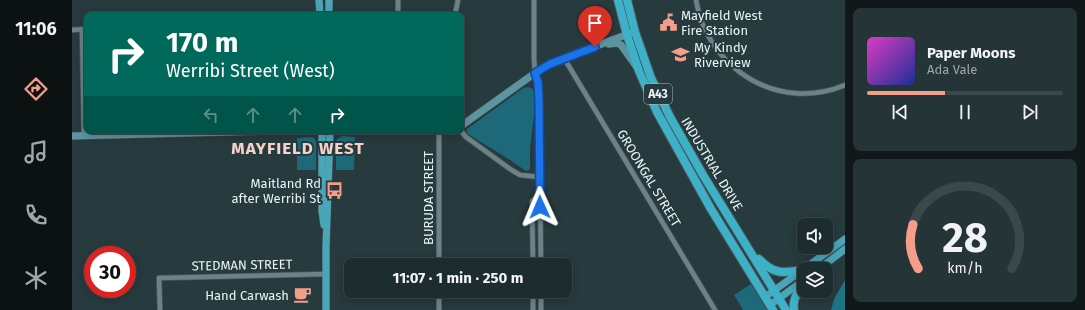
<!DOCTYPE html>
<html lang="en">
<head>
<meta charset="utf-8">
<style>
  :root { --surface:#1d2c2e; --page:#253436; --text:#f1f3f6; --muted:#a0a7aa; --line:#3b484a; --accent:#f49e89 }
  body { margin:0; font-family:"Fira Sans",sans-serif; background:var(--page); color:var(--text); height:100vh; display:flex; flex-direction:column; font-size:15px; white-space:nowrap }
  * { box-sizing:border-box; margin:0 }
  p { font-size:13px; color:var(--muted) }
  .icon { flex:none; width:22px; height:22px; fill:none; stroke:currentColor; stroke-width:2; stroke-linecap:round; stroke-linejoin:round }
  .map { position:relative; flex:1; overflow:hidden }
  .sheet { display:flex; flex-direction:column; gap:8px; padding:8px; background:#101819; width:240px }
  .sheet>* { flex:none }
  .top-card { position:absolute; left:12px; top:12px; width:380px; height:122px; border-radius:8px; box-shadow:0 2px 10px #0003,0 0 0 1px var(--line); background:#00695c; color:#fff; overflow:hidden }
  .controls { position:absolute; left:725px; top:218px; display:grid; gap:8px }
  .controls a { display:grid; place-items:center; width:36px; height:36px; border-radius:8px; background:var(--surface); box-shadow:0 2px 10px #0003,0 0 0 1px var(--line); font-size:20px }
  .speed { position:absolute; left:12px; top:246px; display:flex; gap:8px; font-size:20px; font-weight:700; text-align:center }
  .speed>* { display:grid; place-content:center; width:52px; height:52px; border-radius:50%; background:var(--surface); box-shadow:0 2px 10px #0003,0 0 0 1px var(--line); line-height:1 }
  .speed .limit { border:6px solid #d22; background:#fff; color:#111 }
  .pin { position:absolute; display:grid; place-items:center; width:34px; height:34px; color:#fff; margin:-41px -17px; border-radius:50% 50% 50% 0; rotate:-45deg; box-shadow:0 0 4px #0007 }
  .pin .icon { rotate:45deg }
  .me { position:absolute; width:44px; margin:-22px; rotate:359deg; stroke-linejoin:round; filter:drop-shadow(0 0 3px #0008) }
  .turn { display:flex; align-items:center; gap:14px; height:84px; padding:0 16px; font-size:18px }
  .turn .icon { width:52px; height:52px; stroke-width:2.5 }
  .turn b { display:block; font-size:28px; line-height:34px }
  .lanes { display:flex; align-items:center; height:38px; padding:0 16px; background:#0003; justify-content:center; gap:20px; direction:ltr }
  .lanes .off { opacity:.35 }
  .sheet .card { flex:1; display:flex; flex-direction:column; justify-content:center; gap:6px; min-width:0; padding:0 14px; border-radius:8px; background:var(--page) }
  .sheet .dial { align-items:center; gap:0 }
  .dial svg { height:104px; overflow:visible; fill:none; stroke:var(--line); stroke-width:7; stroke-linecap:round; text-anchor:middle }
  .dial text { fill:var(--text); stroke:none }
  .song { display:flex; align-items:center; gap:12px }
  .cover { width:48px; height:48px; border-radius:6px; background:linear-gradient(135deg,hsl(310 70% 55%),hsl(230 70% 35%)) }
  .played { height:4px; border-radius:2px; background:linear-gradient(90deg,var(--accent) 40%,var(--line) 40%) }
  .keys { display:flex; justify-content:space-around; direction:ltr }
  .trip { position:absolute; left:272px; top:258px; width:228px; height:40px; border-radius:8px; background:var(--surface); box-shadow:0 2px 10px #0003,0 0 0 1px var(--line); font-weight:700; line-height:40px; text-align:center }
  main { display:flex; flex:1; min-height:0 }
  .dock { display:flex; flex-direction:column; width:72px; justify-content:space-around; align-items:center; background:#0c1212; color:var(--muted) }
  .dock .icon { width:28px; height:28px }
  .dock .current { color:var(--accent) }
  .dock b { font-size:18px; color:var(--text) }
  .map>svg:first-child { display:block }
</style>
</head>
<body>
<main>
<nav class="dock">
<b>11:06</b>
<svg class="icon current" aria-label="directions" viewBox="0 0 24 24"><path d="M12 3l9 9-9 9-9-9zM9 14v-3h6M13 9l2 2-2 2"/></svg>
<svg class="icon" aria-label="music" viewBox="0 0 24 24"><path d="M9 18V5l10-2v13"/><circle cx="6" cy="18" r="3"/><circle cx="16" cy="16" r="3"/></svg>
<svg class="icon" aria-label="phone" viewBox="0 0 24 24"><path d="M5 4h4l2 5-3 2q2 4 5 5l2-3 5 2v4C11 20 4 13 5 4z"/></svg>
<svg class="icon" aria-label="climate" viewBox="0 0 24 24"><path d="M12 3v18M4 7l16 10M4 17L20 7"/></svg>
</nav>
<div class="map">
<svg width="773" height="310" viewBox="0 0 773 310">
  <rect width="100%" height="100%" fill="#273a3e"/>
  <g fill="#1d6979">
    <path d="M 455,87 C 463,88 463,91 464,99 L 458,148 L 458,168 L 457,170 L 454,171 L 438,160 L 396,134 L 395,132 L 395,129 L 450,89 Z"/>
    <path d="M 270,136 L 283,137 L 282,170 L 264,170 L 264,140 Z"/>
    <path d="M 240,137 L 242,138 L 244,141 L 244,170 L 225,170 L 225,138 Z"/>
    <path d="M 679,284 L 695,310 L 671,310 L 662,295 Z"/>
  </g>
  <path fill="#1e7485" d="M 773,280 L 773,310 L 759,310 L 762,299 Z"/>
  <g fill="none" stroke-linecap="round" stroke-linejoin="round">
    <defs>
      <g id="minor">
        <path d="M 462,0 L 462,59 L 463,73 L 466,82 L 467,101 L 469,265"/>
        <path d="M 624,0 C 635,69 707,113 773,85"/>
        <path d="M 326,15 L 326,0"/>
        <path d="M 383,15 L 386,0"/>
        <path d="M 0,30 L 15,29"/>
        <path d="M 10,30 L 12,136"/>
        <path d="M 492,58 L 643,310"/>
        <path d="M 367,131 L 367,265"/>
        <path d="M 389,131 L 394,137 L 438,169 L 448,175 L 468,177"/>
        <path d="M 461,265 L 460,201 L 468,195"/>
        <path d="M 367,291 L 367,310"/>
        <path d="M 469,291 L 469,310"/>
        <path d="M 88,310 L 87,278 L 254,274"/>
        <path d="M 461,310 L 461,291"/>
      </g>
      <g id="secondary">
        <path d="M 537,44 L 545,43 L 549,45 L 564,66"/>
        <path d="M 389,126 L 470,68 L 492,58 L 559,33"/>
        <path d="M 0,136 L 194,131"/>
      </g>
      <g id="primary">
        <path d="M 247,0 L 248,15"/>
        <path d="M 257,0 L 257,15"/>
        <path d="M 250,131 L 250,211 L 252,225"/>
        <path d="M 732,269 L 773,239"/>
        <path d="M 747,269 L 773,249"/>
        <path d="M 693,297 L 732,269"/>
        <path d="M 698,305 L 732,280"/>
        <path d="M 254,310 L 254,247 L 258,131"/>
      </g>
      <g id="trunk">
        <path d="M 546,0 L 555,35 L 567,71 L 585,112 L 639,209 L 701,310"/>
        <path d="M 555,0 L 563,32 L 579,78 L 598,117 L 631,175 L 714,310"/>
        <path d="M 687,259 C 702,275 711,273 731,270"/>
        <path d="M 722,310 C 720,299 726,292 732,283"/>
      </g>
    </defs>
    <use href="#minor" stroke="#47585c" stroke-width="6"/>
    <use href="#secondary" stroke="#47585c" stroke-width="8"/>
    <use href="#primary" stroke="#47585c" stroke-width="8"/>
    <use href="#trunk" stroke="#47585c" stroke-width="10"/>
    <use href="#minor" stroke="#6d8287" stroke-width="4.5"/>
    <use href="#secondary" stroke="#5c94a0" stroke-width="7"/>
    <use href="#primary" stroke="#4aa5b8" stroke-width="7"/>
    <use href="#trunk" stroke="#3eb1c8" stroke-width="8"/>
  </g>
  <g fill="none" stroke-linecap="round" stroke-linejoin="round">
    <defs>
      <path id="route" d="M 468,207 L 467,101 L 466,82 L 463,73 L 478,64 L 523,47"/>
    </defs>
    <use href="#route" stroke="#114b97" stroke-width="10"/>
    <use href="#route" stroke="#1a73e8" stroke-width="7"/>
  </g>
  <defs>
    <symbol id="civic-bare" viewBox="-9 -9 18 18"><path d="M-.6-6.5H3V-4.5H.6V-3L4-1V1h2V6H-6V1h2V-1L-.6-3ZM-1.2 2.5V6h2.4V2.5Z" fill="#f49e89" stroke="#273a3e" stroke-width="2.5" paint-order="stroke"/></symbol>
    <symbol id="school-bare" viewBox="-9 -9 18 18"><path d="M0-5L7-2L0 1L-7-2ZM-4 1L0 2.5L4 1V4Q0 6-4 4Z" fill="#f49e89" stroke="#273a3e" stroke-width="2.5" paint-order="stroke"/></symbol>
    <symbol id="bus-bare" viewBox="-9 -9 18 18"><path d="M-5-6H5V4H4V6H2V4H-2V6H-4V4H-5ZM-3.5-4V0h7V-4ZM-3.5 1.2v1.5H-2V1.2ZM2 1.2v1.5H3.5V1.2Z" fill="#f49e89" stroke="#273a3e" stroke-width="2.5" paint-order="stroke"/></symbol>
    <symbol id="cafe-bare" viewBox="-9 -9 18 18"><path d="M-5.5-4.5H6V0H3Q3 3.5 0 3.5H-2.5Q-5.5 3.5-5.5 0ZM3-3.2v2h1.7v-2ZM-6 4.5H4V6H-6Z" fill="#f49e89" stroke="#273a3e" stroke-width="2.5" paint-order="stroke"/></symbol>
  </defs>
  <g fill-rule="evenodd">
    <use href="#civic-bare" x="584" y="10" width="25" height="25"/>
    <use href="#school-bare" x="596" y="42" width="25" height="25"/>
    <use href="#bus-bare" x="250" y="178" width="25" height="25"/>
    <use href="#cafe-bare" x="218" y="282" width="25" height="25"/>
  </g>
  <g text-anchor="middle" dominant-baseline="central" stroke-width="4" stroke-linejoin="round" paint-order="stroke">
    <rect fill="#273a3e" stroke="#aebcc0" stroke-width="1" x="572" y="84" width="28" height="20" rx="3"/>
    <g font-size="12" font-weight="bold" fill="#e8f4f7">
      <text x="586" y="94">A43</text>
    </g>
    <g font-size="13" fill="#e8f4f7" stroke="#273a3e" text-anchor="start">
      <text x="609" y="15">Mayfield West<tspan x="609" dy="15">Fire Station</tspan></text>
      <text x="622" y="47">My Kindy<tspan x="622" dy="15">Riverview</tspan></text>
      <text x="249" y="183" text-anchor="end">Maitland Rd<tspan x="249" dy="15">after Werribi St</tspan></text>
      <text x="217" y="295" text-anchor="end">Hand Carwash</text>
    </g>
    <g font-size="13" fill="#e8f4f7" stroke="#273a3e">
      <text transform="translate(640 164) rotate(59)">INDUSTRIAL DRIVE</text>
      <text transform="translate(577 178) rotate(59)">GROONGAL STREET</text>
      <text transform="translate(356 198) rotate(-90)">BURUDA STREET</text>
      <text transform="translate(170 265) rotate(-1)">STEDMAN STREET</text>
    </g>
    <g font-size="17" font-weight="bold" letter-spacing="1" fill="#f5d3ca" stroke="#273a3e">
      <text x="226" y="148">MAYFIELD WEST</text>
    </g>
  </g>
</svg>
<div class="controls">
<a><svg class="icon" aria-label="sound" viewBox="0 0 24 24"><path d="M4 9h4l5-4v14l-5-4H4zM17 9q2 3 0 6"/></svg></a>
<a><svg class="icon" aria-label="layers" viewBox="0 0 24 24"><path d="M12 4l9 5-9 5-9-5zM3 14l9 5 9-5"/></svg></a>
</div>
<div class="speed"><div class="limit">30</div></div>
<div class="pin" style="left:523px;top:47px;background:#d93025"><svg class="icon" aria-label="arrive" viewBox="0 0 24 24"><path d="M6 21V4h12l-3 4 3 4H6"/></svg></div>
<svg class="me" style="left:468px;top:207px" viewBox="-20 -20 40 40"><path d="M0-17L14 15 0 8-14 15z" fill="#1a73e8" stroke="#fff" stroke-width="4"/></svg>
<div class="trip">11:07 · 1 min · 250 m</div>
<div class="top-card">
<div class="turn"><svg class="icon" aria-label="right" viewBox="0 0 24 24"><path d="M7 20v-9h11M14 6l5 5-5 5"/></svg><div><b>170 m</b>Werribi Street (West)</div></div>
<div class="lanes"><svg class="icon off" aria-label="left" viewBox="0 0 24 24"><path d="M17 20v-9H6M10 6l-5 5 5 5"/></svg><svg class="icon off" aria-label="ahead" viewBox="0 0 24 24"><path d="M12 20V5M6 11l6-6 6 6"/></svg><svg class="icon off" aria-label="ahead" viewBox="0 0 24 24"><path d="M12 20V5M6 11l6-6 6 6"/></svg><svg class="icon" aria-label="right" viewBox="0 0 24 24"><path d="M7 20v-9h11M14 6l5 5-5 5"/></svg></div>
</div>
</div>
<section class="sheet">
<div class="card">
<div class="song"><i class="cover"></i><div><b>Paper Moons</b><p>Ada Vale</p></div></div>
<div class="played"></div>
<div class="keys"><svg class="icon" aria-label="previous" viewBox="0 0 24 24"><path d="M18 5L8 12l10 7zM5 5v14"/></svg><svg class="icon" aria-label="pause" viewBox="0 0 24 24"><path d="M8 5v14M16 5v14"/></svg><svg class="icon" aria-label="next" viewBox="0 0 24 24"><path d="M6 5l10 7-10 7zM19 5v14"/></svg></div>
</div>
<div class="card dial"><svg viewBox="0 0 100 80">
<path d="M14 69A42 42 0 1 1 86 69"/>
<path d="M14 69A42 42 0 0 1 10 35" stroke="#f49e89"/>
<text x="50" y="56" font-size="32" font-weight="700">28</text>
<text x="50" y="72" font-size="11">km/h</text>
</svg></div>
</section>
</main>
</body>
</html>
